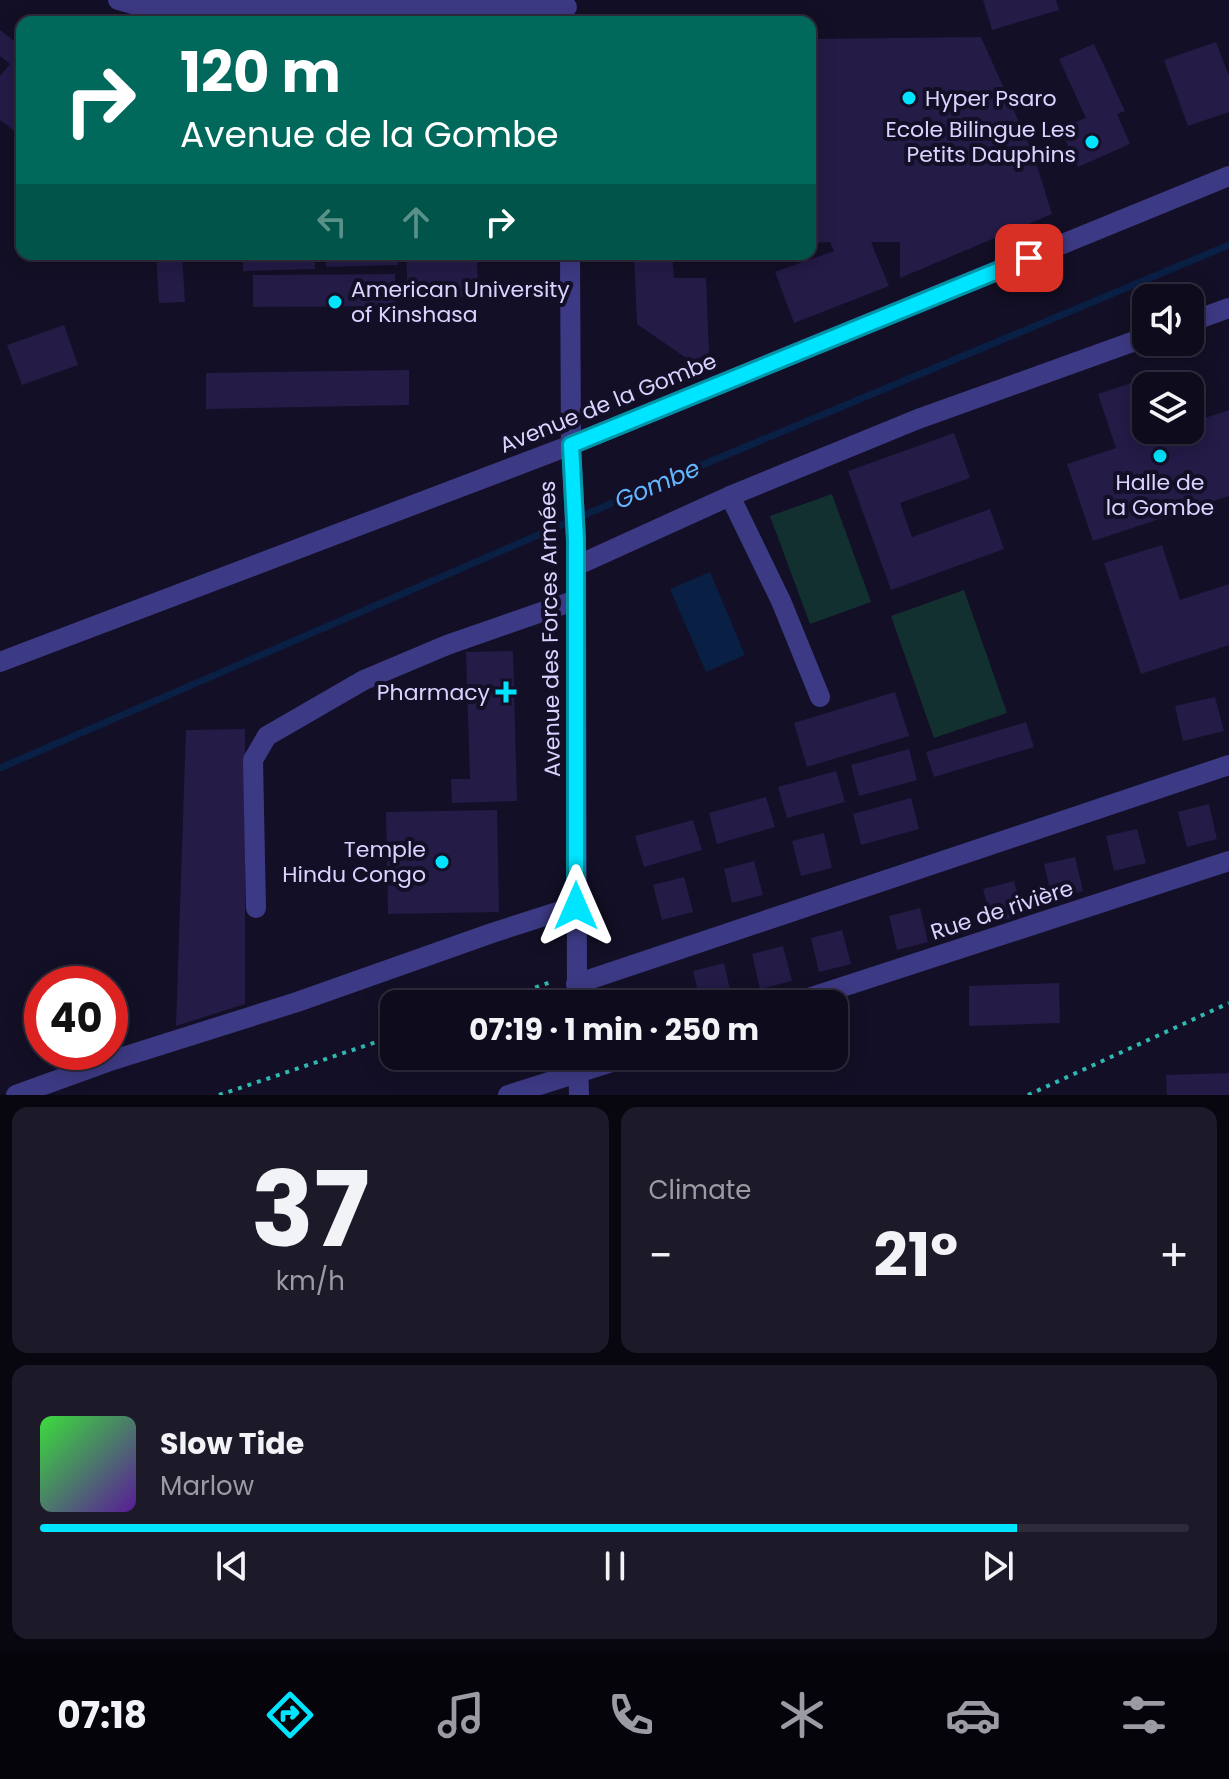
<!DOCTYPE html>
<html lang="en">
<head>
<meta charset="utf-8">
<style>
  :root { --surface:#0e0b1c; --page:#1c1929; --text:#f1f3f6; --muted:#9b9ba3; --line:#2e2b3b; --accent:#00e5ff }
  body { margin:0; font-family:Poppins,sans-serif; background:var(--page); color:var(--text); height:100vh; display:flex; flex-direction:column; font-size:30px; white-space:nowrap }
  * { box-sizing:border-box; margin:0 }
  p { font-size:26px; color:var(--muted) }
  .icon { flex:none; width:44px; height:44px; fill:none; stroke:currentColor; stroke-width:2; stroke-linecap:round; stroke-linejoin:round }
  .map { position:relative; height:1095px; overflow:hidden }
  .drawer { display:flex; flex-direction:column; gap:12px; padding:12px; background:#08060f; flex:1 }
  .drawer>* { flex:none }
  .banner { position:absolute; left:16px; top:16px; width:800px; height:244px; border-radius:16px; box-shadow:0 4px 20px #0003,0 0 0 2px var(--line); background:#00695c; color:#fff; overflow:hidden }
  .controls { position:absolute; left:1132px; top:284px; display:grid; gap:16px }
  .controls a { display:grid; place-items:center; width:72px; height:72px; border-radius:16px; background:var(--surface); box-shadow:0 4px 20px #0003,0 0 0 2px var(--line); font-size:40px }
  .speed { position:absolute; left:24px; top:966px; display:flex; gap:16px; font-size:40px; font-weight:700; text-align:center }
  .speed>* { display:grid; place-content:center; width:104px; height:104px; border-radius:50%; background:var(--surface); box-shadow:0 4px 20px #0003,0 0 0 2px var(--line); line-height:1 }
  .speed .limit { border:12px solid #d22; background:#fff; color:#111 }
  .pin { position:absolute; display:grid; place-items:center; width:68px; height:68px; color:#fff; margin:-34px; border-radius:16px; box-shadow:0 4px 12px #0006 }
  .me { position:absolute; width:88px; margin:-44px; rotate:0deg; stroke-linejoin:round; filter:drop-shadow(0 0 6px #0008) }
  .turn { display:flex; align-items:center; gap:28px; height:168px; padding:0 32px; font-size:36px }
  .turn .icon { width:104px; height:104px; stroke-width:2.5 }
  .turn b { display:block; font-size:56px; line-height:68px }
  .lanes { display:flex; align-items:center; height:76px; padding:0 32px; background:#0003; justify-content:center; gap:40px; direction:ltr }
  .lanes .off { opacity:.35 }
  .big { font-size:60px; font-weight:700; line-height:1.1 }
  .drawer .tile { flex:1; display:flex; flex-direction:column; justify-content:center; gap:12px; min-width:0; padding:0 28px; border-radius:16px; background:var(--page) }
  .drawer .dial { align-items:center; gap:0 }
  .dial b { font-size:104px; line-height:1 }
  .song { display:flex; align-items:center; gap:24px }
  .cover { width:96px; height:96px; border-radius:12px; background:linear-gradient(135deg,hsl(120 70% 55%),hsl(270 70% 35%)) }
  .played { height:8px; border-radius:4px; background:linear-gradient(90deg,var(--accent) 85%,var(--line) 85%) }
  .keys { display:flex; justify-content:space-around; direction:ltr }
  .heat { display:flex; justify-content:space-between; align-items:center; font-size:44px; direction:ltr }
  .drawer .tiles { flex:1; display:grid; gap:12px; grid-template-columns:1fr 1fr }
  .tile:last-child { grid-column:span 2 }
  .trip { position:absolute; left:380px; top:990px; width:468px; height:80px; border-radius:16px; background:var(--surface); box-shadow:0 4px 20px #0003,0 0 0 2px var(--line); font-weight:700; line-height:80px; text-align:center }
  .menu { display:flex; height:128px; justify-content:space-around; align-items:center; background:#06040b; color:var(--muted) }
  .menu .icon { width:56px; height:56px }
  .menu .active { color:var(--accent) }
  .menu b { font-size:36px; color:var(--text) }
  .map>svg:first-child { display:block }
</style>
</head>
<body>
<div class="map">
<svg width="1229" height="1095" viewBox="0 0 1229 1095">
  <rect width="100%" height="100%" fill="#130f26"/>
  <g fill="#12302f">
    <path d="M 832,494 L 871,602 L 810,624 L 770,516 Z"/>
    <path d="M 964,590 L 1007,713 L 934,738 L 891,616 Z"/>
  </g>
  <path fill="#0a1f44" d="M 710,572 L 745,655 L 706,672 L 670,589 Z"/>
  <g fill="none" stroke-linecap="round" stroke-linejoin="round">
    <path stroke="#0a1f44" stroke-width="7" d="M 0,768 L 647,488 L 1229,245"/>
  </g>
  <g fill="#241b47">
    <path d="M 983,0 L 1056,0 L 1059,10 L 992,30 Z"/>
    <path d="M 0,30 L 22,47 L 22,137 L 0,120 L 0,76 L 10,64 L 0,56 Z"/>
    <path d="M 981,37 L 1034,156 L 1052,214 L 900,278 L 900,242 L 871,242 L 889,286 L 794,323 L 775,272 L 834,251 L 830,242 L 810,243 L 810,39 Z"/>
    <path d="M 1216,42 L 1229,76 L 1229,112 L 1188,126 L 1164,60 Z"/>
    <path d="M 1094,44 L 1125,111 L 1117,114 L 1130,144 L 1078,167 L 1060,129 L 1086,118 L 1059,59 Z"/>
    <path d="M 156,254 L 182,254 L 185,302 L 159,303 Z"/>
    <path d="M 243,254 L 315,254 L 315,269 L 243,271 Z"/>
    <path d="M 326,254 L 398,254 L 398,265 L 326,267 Z"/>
    <path d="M 406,254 L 477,254 L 478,296 L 408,299 Z"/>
    <path d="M 634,254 L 672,254 L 674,278 L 706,278 L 709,353 L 692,362 L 637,324 Z"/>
    <path d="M 395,274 L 396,306 L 253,307 L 253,275 Z"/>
    <path d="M 64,325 L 78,365 L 22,385 L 7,345 Z"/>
    <path d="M 1173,369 L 1179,386 L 1146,386 L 1146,430 L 1190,430 L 1190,423 L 1229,410 L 1229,496 L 1093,541 L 1067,464 L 1116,448 L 1098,394 Z"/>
    <path d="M 409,370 L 409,405 L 206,409 L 206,373 Z"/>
    <path d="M 954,433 L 970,478 L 900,503 L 912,537 L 990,509 L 1004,549 L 891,590 L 848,471 Z"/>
    <path d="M 1162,545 L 1180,600 L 1229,584 L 1229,645 L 1141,674 L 1104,563 Z"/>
    <path d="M 513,651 L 517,801 L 452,803 L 451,779 L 470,779 L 466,652 Z"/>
    <path d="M 895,692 L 909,736 L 807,767 L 794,723 Z"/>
    <path d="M 1215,697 L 1224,731 L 1183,741 L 1175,706 Z"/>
    <path d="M 1026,722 L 1034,747 L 934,777 L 926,752 Z"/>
    <path d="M 245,729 L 245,1004 L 176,1026 L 186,730 Z"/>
    <path d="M 909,749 L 917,780 L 859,796 L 851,765 Z"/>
    <path d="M 836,771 L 845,802 L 787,818 L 778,787 Z"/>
    <path d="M 766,797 L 775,827 L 717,844 L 709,813 Z"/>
    <path d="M 911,798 L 919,829 L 861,845 L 853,814 Z"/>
    <path d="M 1209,804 L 1217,839 L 1187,847 L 1178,812 Z"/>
    <path d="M 497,810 L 499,912 L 388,914 L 386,812 Z"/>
    <path d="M 693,820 L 702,850 L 644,867 L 635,836 Z"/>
    <path d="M 1137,829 L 1146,863 L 1114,871 L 1106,836 Z"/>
    <path d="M 824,833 L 832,868 L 801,876 L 792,841 Z"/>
    <path d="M 1075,857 L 1083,891 L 1052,899 L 1044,864 Z"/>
    <path d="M 754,861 L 763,895 L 732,903 L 724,869 Z"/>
    <path d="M 684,877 L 693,912 L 662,920 L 653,885 Z"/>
    <path d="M 1014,881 L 1023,915 L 992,923 L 983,889 Z"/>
    <path d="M 920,908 L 928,942 L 897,950 L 889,916 Z"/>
    <path d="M 842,930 L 851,964 L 819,972 L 811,938 Z"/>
    <path d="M 783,946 L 792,981 L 760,989 L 752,954 Z"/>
    <path d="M 724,963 L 732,998 L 701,1004 L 693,971 Z"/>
    <path d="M 1059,983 L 1060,1023 L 969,1026 L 969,986 Z"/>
    <path d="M 1229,1073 L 1229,1095 L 1167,1095 L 1166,1075 Z"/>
  </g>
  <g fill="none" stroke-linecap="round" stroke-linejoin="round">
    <g stroke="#2fb8b0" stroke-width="4" stroke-dasharray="4 6" stroke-linecap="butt">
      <path d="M 488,1004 L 554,981"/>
      <path d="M 219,1095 L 394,1036"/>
      <path d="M 1028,1095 L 1229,1003"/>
    </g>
    <g stroke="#3d3a85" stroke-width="20">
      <path d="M 118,0 L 139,6 L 567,7"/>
      <path d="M 570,254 L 571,445 L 576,540 L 577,1004"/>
      <path d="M 1190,322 L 1229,308"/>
      <path d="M 730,496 L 781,601 L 820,697"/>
      <path d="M 576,566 L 730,496 L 918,419 L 1146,337"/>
      <path d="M 0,662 L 571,445 L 1229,176"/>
      <path d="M 256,908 L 253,760 L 267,736 L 364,680 L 447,645 L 576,600"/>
      <path d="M 576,984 L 1229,765"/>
      <path d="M 790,1004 L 1229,861"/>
      <path d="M 578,1056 L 579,1095"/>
      <path d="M 16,1095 L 107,1062 L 297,1002 L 492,933 L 576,906"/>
      <path d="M 508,1095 L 631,1056"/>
    </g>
  </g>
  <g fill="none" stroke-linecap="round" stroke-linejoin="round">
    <defs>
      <path id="route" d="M 576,906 L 576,540 L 571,445 L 1029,258"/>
    </defs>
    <use href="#route" stroke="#0095a6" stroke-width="20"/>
    <use href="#route" stroke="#00e5ff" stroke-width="14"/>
  </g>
  <g fill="#00e5ff" stroke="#130f26" stroke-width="3">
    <circle cx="909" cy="98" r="8"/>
    <circle cx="1092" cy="142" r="8"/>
    <circle cx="335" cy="302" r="8"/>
    <circle cx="1160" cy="456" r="8"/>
    <path d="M502 680h8v8h8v8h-8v8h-8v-8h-8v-8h8z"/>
    <circle cx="442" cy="862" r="8"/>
  </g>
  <g text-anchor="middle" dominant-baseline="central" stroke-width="8" stroke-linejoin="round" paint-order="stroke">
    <g font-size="22" fill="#d9d4ff" stroke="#130f26" text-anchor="end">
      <text x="925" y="98" text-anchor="start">Hyper Psaro</text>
      <text x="1076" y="129">Ecole Bilingue Les<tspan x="1076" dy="25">Petits Dauphins</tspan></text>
      <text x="351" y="289" text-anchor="start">American University<tspan x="351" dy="25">of Kinshasa</tspan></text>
      <text x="1160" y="482" text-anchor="middle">Halle de<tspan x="1160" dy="25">la Gombe</tspan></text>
      <text x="490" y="692">Pharmacy</text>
      <text x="426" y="849">Temple<tspan x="426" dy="25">Hindu Congo</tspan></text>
    </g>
    <g font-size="22" fill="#d9d4ff" stroke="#130f26">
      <text transform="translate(608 403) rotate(-22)">Avenue de la Gombe</text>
      <text transform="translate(550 629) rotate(-91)">Avenue des Forces Armées</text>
      <text transform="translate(1002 910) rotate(-18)">Rue de rivière</text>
    </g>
    <g font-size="24" font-style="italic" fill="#62b6ff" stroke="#130f26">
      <text transform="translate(657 484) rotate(-23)">Gombe</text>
    </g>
  </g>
</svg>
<div class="controls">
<a><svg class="icon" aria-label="sound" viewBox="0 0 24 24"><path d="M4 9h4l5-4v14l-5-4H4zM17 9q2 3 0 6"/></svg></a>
<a><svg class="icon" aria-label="layers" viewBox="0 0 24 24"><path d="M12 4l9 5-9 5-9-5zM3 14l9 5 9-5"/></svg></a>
</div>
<div class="speed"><div class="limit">40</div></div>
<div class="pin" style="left:1029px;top:258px;background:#d93025"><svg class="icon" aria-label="arrive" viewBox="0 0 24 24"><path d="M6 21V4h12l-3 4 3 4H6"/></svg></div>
<svg class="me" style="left:576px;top:906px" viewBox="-20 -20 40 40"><path d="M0-17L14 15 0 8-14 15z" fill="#00e5ff" stroke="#fff" stroke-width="4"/></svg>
<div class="trip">07:19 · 1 min · 250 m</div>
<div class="banner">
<div class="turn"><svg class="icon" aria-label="right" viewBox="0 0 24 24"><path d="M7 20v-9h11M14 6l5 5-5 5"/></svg><div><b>120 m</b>Avenue de la Gombe</div></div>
<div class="lanes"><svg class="icon off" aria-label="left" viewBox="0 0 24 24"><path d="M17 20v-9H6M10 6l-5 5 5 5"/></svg><svg class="icon off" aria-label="ahead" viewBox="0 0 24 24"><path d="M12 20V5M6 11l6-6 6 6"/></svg><svg class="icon" aria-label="right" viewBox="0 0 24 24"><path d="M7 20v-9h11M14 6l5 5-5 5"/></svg></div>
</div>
</div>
<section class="drawer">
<div class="tiles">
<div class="tile dial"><b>37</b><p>km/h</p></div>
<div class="tile"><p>Climate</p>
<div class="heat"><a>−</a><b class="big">21°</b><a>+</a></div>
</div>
<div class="tile">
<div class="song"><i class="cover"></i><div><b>Slow Tide</b><p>Marlow</p></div></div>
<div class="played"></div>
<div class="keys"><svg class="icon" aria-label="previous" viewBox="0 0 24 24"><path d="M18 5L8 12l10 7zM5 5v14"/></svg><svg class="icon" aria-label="pause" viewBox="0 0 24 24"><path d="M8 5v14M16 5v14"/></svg><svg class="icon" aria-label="next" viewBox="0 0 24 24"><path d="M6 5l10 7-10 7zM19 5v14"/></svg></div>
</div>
</div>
</section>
<nav class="menu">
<b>07:18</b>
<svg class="icon active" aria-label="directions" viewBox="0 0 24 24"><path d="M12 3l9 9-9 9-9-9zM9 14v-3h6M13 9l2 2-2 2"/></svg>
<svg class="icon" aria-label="music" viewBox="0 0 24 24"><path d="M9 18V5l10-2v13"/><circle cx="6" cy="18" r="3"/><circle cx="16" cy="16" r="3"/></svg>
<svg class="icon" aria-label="phone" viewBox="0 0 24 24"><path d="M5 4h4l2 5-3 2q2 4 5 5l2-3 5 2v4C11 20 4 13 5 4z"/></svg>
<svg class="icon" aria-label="climate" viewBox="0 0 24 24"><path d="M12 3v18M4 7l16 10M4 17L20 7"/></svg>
<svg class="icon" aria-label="car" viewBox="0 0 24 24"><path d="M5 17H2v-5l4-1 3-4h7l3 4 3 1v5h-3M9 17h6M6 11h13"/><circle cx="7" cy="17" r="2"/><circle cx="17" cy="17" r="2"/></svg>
<svg class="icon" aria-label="filters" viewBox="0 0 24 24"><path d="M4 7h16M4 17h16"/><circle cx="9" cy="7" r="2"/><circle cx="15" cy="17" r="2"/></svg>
</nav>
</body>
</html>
